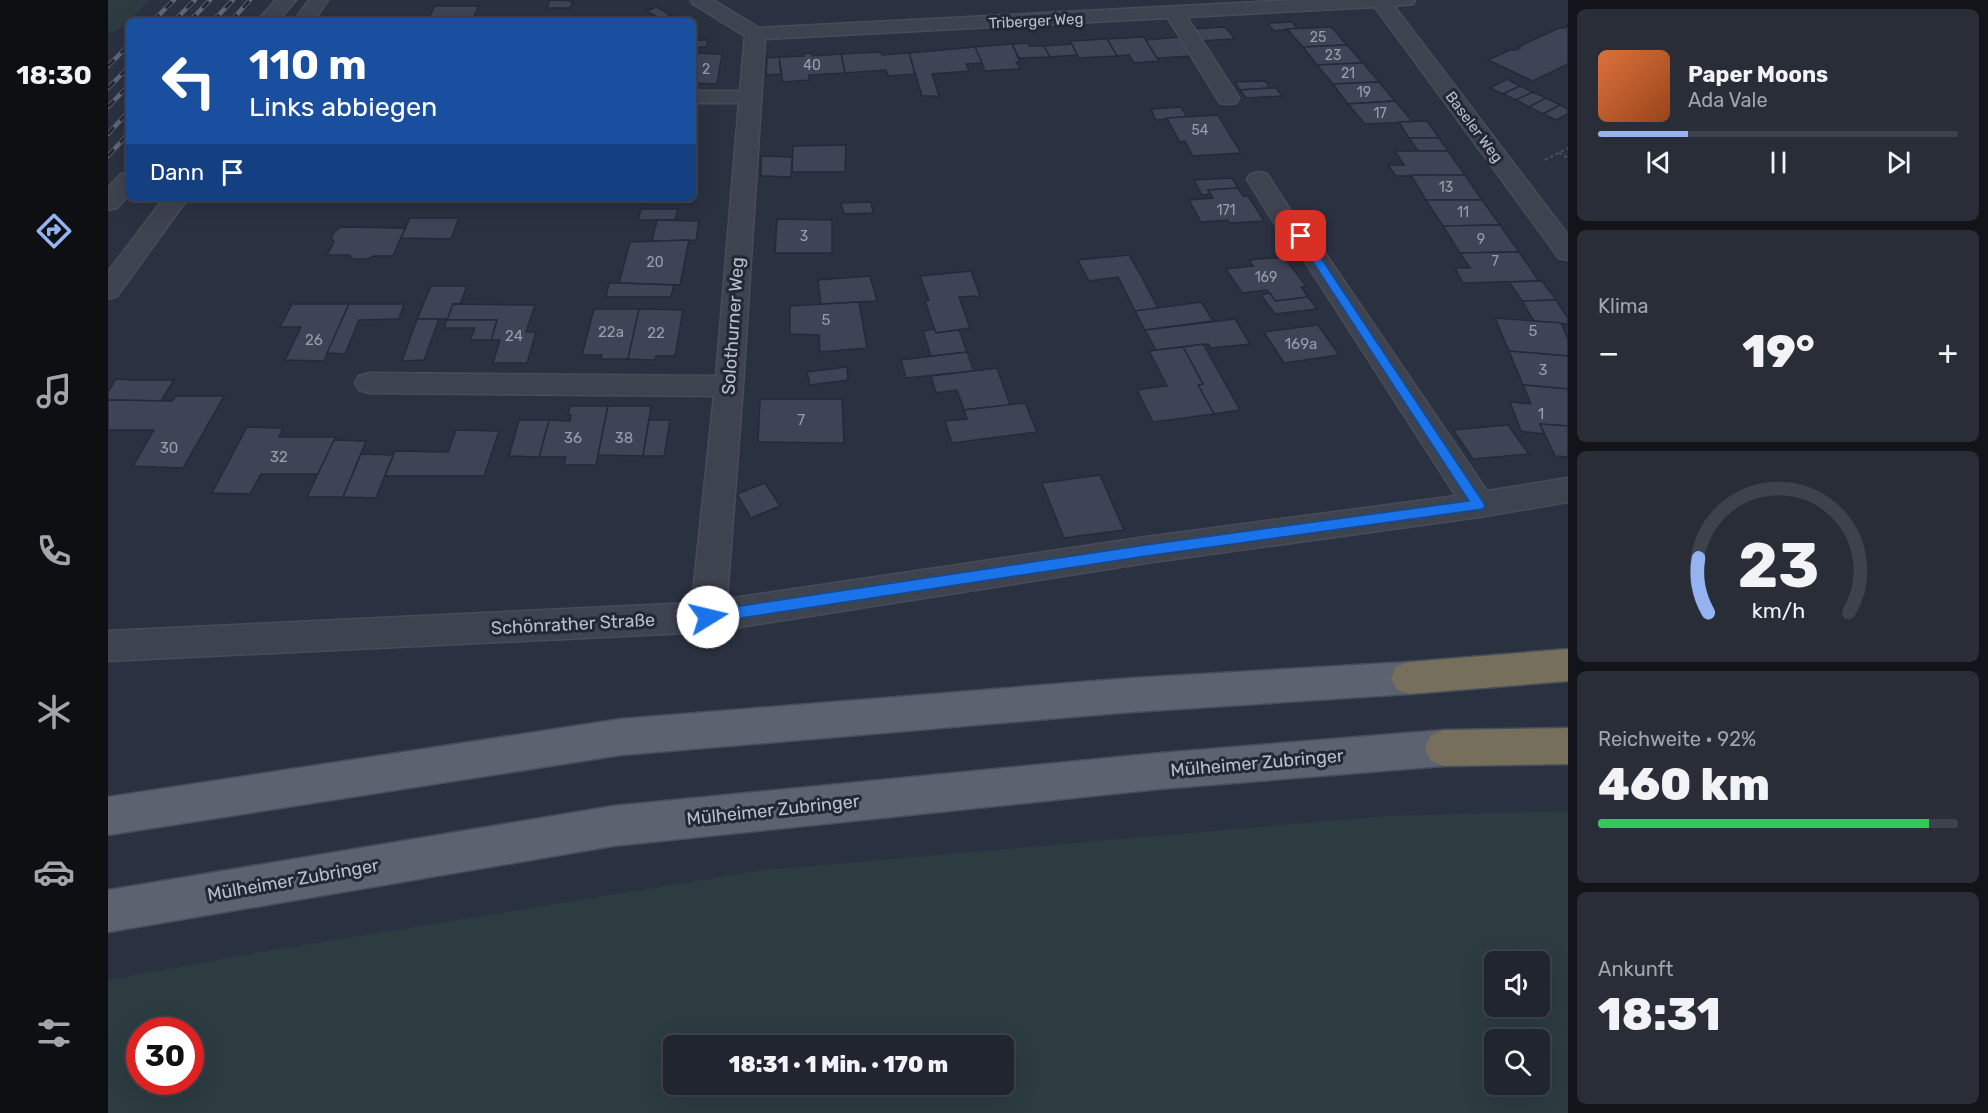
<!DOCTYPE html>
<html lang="de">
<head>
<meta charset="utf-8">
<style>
  :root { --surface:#202530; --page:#282d38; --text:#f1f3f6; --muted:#a2a5ab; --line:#3d424c; --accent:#95b2f1 }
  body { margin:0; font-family:Rubik,sans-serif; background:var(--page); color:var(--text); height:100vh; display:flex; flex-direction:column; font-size:22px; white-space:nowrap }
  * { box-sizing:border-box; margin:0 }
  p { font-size:20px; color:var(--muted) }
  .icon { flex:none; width:33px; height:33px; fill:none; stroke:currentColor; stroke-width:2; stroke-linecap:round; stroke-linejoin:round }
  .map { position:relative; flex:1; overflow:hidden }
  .panel { display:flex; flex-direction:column; gap:9px; padding:9px; background:#12141a; width:420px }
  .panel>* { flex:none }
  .banner { position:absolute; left:18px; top:18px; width:570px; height:183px; border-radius:9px; box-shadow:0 6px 24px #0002,0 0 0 2px var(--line); background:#1a4fa0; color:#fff; overflow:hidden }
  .controls { position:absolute; left:1376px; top:951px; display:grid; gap:12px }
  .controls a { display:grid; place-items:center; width:66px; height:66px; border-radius:9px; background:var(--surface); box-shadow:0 6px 24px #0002,0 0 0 2px var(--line); font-size:30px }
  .speed { position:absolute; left:18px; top:1017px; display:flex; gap:12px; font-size:30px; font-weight:700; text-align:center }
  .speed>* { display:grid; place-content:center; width:78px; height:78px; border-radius:50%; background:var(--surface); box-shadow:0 6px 24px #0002,0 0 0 2px var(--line); line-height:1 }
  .speed .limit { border:9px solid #d22; background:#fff; color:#111 }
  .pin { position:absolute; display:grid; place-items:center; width:51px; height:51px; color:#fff; margin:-26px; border-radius:12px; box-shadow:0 3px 9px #0006 }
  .me { position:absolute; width:66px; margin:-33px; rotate:81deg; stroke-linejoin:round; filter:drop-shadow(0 0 4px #0008) }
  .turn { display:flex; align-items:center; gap:21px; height:126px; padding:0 24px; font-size:27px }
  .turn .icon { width:78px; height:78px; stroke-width:2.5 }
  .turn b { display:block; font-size:42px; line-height:51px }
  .then { display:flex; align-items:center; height:57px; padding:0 24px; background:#0003; gap:12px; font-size:22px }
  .big { font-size:45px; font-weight:800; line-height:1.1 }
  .panel .tile { flex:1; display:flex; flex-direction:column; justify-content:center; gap:9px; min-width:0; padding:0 21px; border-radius:9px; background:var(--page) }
  .panel .dial { align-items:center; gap:0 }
  .dial svg { height:156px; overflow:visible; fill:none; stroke:var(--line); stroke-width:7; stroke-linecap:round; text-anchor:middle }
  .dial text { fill:var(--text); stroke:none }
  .song { display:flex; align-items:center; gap:18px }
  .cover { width:72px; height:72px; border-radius:9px; background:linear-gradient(135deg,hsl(20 70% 55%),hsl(20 70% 35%)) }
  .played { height:6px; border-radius:3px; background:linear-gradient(90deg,var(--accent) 25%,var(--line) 25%) }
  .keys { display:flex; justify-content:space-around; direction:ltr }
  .heat { display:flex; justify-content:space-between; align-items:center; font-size:33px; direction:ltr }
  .charge { height:9px; border-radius:4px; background:linear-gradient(90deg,#34c759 92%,var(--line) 0) }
  .trip { position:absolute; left:555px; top:1035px; width:351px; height:60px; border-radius:9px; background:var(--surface); box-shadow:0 6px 24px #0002,0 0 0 2px var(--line); font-weight:800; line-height:60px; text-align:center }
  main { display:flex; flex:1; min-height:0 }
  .tabs { display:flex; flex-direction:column; width:108px; justify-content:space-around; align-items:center; background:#0d0f13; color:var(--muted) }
  .tabs .icon { width:42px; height:42px }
  .tabs .active { color:var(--accent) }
  .tabs b { font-size:27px; color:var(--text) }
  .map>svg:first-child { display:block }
</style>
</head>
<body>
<main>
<nav class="tabs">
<b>18:30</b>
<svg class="icon active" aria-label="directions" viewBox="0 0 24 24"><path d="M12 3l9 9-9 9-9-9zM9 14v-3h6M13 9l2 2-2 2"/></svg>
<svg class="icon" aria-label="music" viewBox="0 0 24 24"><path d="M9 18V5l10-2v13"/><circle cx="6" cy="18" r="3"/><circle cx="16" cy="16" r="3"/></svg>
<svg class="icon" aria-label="phone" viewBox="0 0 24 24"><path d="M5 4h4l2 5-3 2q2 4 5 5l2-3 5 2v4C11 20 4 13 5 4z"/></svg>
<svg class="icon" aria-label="climate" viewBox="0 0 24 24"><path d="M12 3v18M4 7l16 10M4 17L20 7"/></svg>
<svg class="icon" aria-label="car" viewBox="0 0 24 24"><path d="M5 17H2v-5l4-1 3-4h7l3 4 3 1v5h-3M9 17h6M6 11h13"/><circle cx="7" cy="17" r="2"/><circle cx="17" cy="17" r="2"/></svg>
<svg class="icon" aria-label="filters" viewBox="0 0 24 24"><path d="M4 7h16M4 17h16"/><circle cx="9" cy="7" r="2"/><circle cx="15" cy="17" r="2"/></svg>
</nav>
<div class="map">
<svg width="1460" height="1113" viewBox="0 0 1460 1113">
  <rect width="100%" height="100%" fill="#2a3140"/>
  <g fill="#2c3c41" fill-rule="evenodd">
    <path d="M 0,0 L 41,0 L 19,25 L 0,34 Z"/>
    <path d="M 1460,811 L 1460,1113 L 0,1113 L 0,980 L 147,953 L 656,870 L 1278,816 ZM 1386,962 L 1431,962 L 1431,1006 L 1386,1006 ZM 82,1030 L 82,1082 L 32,1082 L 32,1030 ZM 1386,1040 L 1431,1040 L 1431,1084 L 1386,1084 ZM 566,1046 L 896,1046 L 896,1084 L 566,1084 Z"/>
  </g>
  <g fill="#3d4456" stroke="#252a38" stroke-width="1.5">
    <path d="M 442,0 L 465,1 L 462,8 L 439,8 Z"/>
    <path d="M 327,6 L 371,6 L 364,21 L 319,21 Z"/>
    <path d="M 549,7 L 563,15 L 553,19 L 538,11 Z"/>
    <path d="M 1184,22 L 1189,28 L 1166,31 L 1160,23 Z"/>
    <path d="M 1460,24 L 1460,64 L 1425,81 L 1380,60 L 1402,50 L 1409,50 L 1412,48 L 1410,47 L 1451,28 L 1457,28 Z"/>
    <path d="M 1117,27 L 1127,39 L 1090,41 L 1082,29 Z"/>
    <path d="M 1223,27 L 1239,45 L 1195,47 L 1179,29 Z"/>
    <path d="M 585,33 L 589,33 L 588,40 L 600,40 L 598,47 L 585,47 Z"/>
    <path d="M 1036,37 L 1051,61 L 1026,63 L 1021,55 L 1009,56 L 999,39 Z"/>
    <path d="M 1074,37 L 1086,56 L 1049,58 L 1038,40 Z"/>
    <path d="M 999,39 L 1009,56 L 971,58 L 962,41 Z"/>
    <path d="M 920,43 L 921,46 L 936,46 L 942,57 L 911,58 L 904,44 Z"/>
    <path d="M 904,44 L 912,62 L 908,62 L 912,69 L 877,71 L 867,47 Z"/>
    <path d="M 964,44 L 969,55 L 942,57 L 936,46 Z"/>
    <path d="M 1239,45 L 1255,63 L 1209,65 L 1195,47 Z"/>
    <path d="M 867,47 L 874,63 L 858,64 L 861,71 L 824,74 L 831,96 L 814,96 L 801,53 Z"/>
    <path d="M 773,52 L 774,55 L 801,53 L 807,74 L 780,76 L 778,70 L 737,73 L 733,54 Z"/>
    <path d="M 585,53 L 614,54 L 609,84 L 585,83 Z"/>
    <path d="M 704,53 L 704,56 L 733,54 L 737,73 L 701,75 L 701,80 L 675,82 L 671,57 L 696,56 L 695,54 Z"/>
    <path d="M 671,57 L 673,74 L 658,75 L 659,58 Z"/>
    <path d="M 1255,63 L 1271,82 L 1225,84 L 1209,65 Z"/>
    <path d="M 1399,79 L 1412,86 L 1395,94 L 1382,88 Z"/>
    <path d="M 1157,81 L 1162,88 L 1132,90 L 1127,82 Z"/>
    <path d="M 1271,82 L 1287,101 L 1240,104 L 1225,84 Z"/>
    <path d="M 1412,86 L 1425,92 L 1408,100 L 1395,94 Z"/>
    <path d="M 1162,88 L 1168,88 L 1174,96 L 1138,98 L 1132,90 Z"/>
    <path d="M 1425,92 L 1438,98 L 1421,107 L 1408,100 Z"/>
    <path d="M 1438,98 L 1452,105 L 1435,114 L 1421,107 Z"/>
    <path d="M 1287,101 L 1305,122 L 1257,124 L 1240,104 Z"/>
    <path d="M 1452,105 L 1460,109 L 1460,114 L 1448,120 L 1435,114 Z"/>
    <path d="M 1073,107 L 1079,117 L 1059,119 L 1048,120 L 1043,109 Z"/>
    <path d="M 1110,115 L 1133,153 L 1085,156 L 1077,141 L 1072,142 L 1059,118 Z"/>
    <path d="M 1319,121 L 1331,138 L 1301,138 L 1291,122 Z"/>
    <path d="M 1301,138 L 1331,138 L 1340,151 L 1310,151 Z"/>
    <path d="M 738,145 L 737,172 L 684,172 L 685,146 Z"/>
    <path d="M 1287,151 L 1340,151 L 1357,175 L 1288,176 L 1280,165 L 1296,165 Z"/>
    <path d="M 653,156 L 684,157 L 683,177 L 653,176 Z"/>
    <path d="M 1303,175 L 1357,175 L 1374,200 L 1318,200 Z"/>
    <path d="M 1124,178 L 1130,188 L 1100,190 L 1103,194 L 1094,195 L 1086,180 Z"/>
    <path d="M 585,185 L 589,185 L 585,204 L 533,204 L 535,198 L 585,198 Z"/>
    <path d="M 1130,188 L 1135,196 L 1140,196 L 1156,221 L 1122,223 L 1120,220 L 1093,222 L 1081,200 L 1105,198 L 1100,190 Z"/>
    <path d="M 1318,200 L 1374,200 L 1392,225 L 1335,226 Z"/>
    <path d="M 763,202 L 765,213 L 736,214 L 733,203 Z"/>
    <path d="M 533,209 L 570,209 L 567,220 L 530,220 Z"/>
    <path d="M 302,218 L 351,218 L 343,239 L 293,238 Z"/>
    <path d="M 669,219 L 724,220 L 724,253 L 667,253 Z"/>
    <path d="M 549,220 L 591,221 L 588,240 L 544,241 Z"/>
    <path d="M 1392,225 L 1411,252 L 1352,253 L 1335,226 Z"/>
    <path d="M 233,227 L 297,228 L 285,256 L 266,256 L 259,259 L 245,259 L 241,255 L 219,255 L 226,242 L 223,238 L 227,231 Z"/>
    <path d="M 581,240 L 572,285 L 511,283 L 522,242 Z"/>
    <path d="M 1411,252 L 1431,281 L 1355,283 L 1347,268 L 1362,268 L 1352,253 Z"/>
    <path d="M 1021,255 L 1033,276 L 1050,308 L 1027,311 L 1010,277 L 981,281 L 970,260 Z"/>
    <path d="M 1176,257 L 1198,286 L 1193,287 L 1200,297 L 1167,301 L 1159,290 L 1134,293 L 1118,269 L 1145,266 L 1141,260 Z"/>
    <path d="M 863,271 L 872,296 L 851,297 L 862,328 L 828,333 L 817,301 L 821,300 L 812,276 Z"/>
    <path d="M 762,276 L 769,301 L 713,304 L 710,280 Z"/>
    <path d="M 1434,281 L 1448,300 L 1414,301 L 1401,282 Z"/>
    <path d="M 501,283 L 511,283 L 566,285 L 563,297 L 498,297 Z"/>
    <path d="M 323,286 L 359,286 L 352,304 L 345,304 L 340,319 L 309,319 Z"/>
    <path d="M 1162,293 L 1167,301 L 1200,297 L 1209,309 L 1167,314 L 1153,295 Z"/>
    <path d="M 1448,300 L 1460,318 L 1460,324 L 1426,321 L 1414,301 Z"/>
    <path d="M 751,302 L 759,348 L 712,352 L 711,335 L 682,334 L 682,306 Z"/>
    <path d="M 1093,302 L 1105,321 L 1037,330 L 1027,311 Z"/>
    <path d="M 184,304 L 241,304 L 216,361 L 177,360 L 193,327 L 172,327 Z"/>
    <path d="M 241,304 L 296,304 L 291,319 L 251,320 L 237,354 L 219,353 Z"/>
    <path d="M 345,304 L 427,305 L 418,332 L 428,332 L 419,363 L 385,363 L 392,340 L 383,340 L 389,320 L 339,320 Z"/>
    <path d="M 486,309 L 531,309 L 520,359 L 492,359 L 494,355 L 474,355 Z"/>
    <path d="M 531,309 L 575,310 L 567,356 L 548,356 L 547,360 L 520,359 Z"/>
    <path d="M 1387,318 L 1453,323 L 1460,339 L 1460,356 L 1401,351 Z"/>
    <path d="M 309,319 L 331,319 L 316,360 L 294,361 Z"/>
    <path d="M 339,319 L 339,320 L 389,320 L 383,340 L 362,340 L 367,328 L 336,328 Z"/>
    <path d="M 1127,319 L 1142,344 L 1103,348 L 1100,344 L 1048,350 L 1037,330 Z"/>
    <path d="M 1210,325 L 1231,355 L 1176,363 L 1156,332 Z"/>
    <path d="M 826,329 L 828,333 L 851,330 L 859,352 L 823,356 L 815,331 Z"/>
    <path d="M 1095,344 L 1132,410 L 1106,414 L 1090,385 L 1095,384 L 1075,347 Z"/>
    <path d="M 1075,347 L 1095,384 L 1090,385 L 1106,414 L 1045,422 L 1029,390 L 1059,386 L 1041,351 Z"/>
    <path d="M 1401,351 L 1460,356 L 1460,389 L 1415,385 Z"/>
    <path d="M 859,352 L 866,371 L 798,378 L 793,360 Z"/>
    <path d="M 739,367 L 740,380 L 702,385 L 699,372 Z"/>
    <path d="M 889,368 L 902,405 L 856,410 L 849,390 L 828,393 L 823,376 Z"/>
    <path d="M 8,379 L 24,380 L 66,380 L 53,401 L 0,400 L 0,392 Z"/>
    <path d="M 1415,385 L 1460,389 L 1460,426 L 1432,424 L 1436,434 L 1413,431 L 1402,402 L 1423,404 Z"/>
    <path d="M 68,396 L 116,396 L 75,468 L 25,466 L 46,430 L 0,430 L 0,400 L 64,401 Z"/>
    <path d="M 652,399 L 734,399 L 736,443 L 650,442 Z"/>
    <path d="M 917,403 L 929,432 L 844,443 L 837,421 L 859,419 L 856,410 Z"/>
    <path d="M 462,406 L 500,406 L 488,465 L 456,465 L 458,457 L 431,457 L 441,420 L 462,421 L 463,415 L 460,415 Z"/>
    <path d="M 500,406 L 543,406 L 535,456 L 490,455 Z"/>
    <path d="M 411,420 L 441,420 L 431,457 L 401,456 Z"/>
    <path d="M 541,420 L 562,420 L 556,456 L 535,456 Z"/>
    <path d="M 1432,424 L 1460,426 L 1460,457 L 1447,456 Z"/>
    <path d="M 1400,425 L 1421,454 L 1365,459 L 1345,430 Z"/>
    <path d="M 139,427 L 175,428 L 171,437 L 228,437 L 210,474 L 153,474 L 142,494 L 104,493 Z"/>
    <path d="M 348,430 L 391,431 L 376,476 L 277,476 L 287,451 L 340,452 Z"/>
    <path d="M 226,440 L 258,441 L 235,497 L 199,497 Z"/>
    <path d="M 253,454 L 285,455 L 268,498 L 235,497 Z"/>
    <path d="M 992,475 L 1016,530 L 956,538 L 934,483 Z"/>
    <path d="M 657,483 L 672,506 L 643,518 L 629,494 Z"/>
  </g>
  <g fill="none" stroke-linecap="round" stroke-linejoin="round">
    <defs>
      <g id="minor">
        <path d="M 168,0 L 188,0 L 170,21 L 149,21 Z"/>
        <path d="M 201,0 L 220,0 L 206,21 L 186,21 Z"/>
        <path d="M 583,0 L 605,0 L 651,28 L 1188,0 L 1307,0 L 1305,4 L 1286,6 L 1460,235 L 1460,260 L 1451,258 L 1267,7 L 1079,17 L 1131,98 L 1128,103 L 1120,104 L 1112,103 L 1060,18 L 657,39 L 635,386 L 619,599 L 1038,537 L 1348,496 L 1184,241 L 1172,232 L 1139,179 L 1143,174 L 1151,172 L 1159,174 L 1190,222 L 1202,231 L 1379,491 L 1460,478 L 1460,502 L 1371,517 L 1038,563 L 600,632 L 0,661 L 0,631 L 584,603 L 606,396 L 261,393 L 251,390 L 247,383 L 251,376 L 261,373 L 608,376 L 631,103 L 585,103 L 585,91 L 632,91 L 637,36 L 585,4 Z"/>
        <path d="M 21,172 L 21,194 L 9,208 L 0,210 L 0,188 L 13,174 Z"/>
        <path d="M 56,198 L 80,198 L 9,296 L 0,299 L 0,272 Z"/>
      </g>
      <g id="major">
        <path d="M 1301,662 L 1314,667 L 1319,678 L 1314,689 L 1301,694 L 1024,712 L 513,755 L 0,835 L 0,797 L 513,719 L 1024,678 Z"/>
        <path d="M 1336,730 L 1349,735 L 1355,748 L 1349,761 L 1336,766 L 1052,789 L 505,846 L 0,932 L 0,890 L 505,806 L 1052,753 Z"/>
      </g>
      <g id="highway">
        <path d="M 1460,649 L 1460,681 L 1301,694 L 1288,689 L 1283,678 L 1288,667 L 1301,662 Z"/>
        <path d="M 1460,728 L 1460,764 L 1336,766 L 1323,761 L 1317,748 L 1323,735 L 1336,730 Z"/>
      </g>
    </defs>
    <use href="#minor" stroke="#484c5a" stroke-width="3"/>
    <use href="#major" stroke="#484c5a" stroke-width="3"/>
    <use href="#highway" stroke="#494e5b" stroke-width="3"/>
    <g stroke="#455559" stroke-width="2" stroke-dasharray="3 3" stroke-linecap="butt">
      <path d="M 1451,153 L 1460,158"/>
      <path d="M 1437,160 L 1460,148"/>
    </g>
    <use href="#minor" fill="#3e4350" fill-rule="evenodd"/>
    <use href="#major" fill="#5c6270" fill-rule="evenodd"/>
    <use href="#highway" fill="#756f5c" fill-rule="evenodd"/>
    <defs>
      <g id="rail">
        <path d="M 45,21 L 66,0"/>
        <path d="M 66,21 L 87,0"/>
        <path d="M 82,21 L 102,0"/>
        <path d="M 105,21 L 125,0"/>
        <path d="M 123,21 L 142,0"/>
        <path d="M 0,66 L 21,45"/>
        <path d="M 0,88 L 21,67"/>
        <path d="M 0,107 L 21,85"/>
        <path d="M 0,134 L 21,111"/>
        <path d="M 0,156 L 21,133"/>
      </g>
    </defs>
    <use href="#rail" stroke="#616777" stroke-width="4.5"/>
    <use href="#rail" stroke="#232836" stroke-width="3" stroke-dasharray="9" stroke-linecap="butt"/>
  </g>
  <path fill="#1a73e8" stroke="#114b97" stroke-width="1.5" d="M 1193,233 L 1197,234 L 1375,502 L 1377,505 L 1375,509 L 1038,556 L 600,623 L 595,622 L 593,617 L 595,613 L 600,611 L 1038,545 L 1361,501 L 1188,236 Z"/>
  <g text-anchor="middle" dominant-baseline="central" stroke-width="6" stroke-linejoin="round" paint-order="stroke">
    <g font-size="14" fill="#9a9eab">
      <text x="1210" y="37">25</text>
      <text x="1225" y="55">23</text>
      <text x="704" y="65">40</text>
      <text x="598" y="69">2</text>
      <text x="1240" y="73">21</text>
      <text x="1256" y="92">19</text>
      <text x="1272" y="113">17</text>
      <text x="1092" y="130">54</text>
      <text x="1338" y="187">13</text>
      <text x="1118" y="210">171</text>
      <text x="1355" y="212">11</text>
      <text x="696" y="236">3</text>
      <text x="1373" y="239">9</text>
      <text x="1387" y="261">7</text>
      <text x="547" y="262">20</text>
      <text x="1158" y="277">169</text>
    </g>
    <g font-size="15" fill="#bbbfca" stroke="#232836">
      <text transform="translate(928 21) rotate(-3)">Triberger Weg</text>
      <text transform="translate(1366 127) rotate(53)">Baseler Weg</text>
    </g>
    <g font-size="15" fill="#9a9eab">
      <text x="718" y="320">5</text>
      <text x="1425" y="331">5</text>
      <text x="503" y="332">22a</text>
      <text x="548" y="333">22</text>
      <text x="406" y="336">24</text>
      <text x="206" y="340">26</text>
      <text x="1193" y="344">169a</text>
      <text x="1435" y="370">3</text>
      <text x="1433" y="414">1</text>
      <text x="693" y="420">7</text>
      <text x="465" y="438">36</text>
      <text x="516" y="438">38</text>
      <text x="61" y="448">30</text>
      <text x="171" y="457">32</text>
    </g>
    <g font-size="18" fill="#bbbfca" stroke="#232836">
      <text transform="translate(625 326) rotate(-86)">Solothurner Weg</text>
      <text transform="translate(465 624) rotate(-3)">Schönrather Straße</text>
      <text transform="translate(1149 763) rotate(-5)">Mülheimer Zubringer</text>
      <text transform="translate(665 810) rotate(-6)">Mülheimer Zubringer</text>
      <text transform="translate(185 880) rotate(-10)">Mülheimer Zubringer</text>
    </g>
  </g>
</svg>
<div class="controls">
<a><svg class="icon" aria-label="sound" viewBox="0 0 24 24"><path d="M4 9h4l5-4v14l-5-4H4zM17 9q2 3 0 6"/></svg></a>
<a><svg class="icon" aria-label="search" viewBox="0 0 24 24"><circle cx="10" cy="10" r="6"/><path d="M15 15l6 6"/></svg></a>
</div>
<div class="speed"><div class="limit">30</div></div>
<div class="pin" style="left:1193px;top:236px;background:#d93025"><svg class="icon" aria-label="arrive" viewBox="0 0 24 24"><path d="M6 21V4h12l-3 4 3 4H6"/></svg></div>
<svg class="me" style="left:600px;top:617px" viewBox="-20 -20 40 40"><circle r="19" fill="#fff"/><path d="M0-13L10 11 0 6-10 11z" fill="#1a73e8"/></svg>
<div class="trip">18:31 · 1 Min. · 170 m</div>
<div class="banner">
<div class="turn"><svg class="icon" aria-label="left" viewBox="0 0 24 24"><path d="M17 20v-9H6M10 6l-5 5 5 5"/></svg><div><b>110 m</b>Links abbiegen</div></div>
<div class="then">Dann<svg class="icon" aria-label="arrive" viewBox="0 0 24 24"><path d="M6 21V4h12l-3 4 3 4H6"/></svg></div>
</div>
</div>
<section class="panel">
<div class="tile">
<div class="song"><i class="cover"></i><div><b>Paper Moons</b><p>Ada Vale</p></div></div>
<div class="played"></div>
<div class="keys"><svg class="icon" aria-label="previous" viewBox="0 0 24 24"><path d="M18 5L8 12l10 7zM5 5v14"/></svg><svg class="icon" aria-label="pause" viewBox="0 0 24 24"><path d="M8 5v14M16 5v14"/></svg><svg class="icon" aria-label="next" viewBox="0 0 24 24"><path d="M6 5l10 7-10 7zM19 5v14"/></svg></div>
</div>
<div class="tile"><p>Klima</p>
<div class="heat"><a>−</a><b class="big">19°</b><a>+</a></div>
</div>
<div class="tile dial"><svg viewBox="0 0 100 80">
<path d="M14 69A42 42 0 1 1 86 69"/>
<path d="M14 69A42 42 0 0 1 9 41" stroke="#95b2f1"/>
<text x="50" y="56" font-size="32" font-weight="700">23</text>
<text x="50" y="72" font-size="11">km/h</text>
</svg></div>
<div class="tile"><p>Reichweite · 92%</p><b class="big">460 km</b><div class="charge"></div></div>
<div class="tile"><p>Ankunft</p><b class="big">18:31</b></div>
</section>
</main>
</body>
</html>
